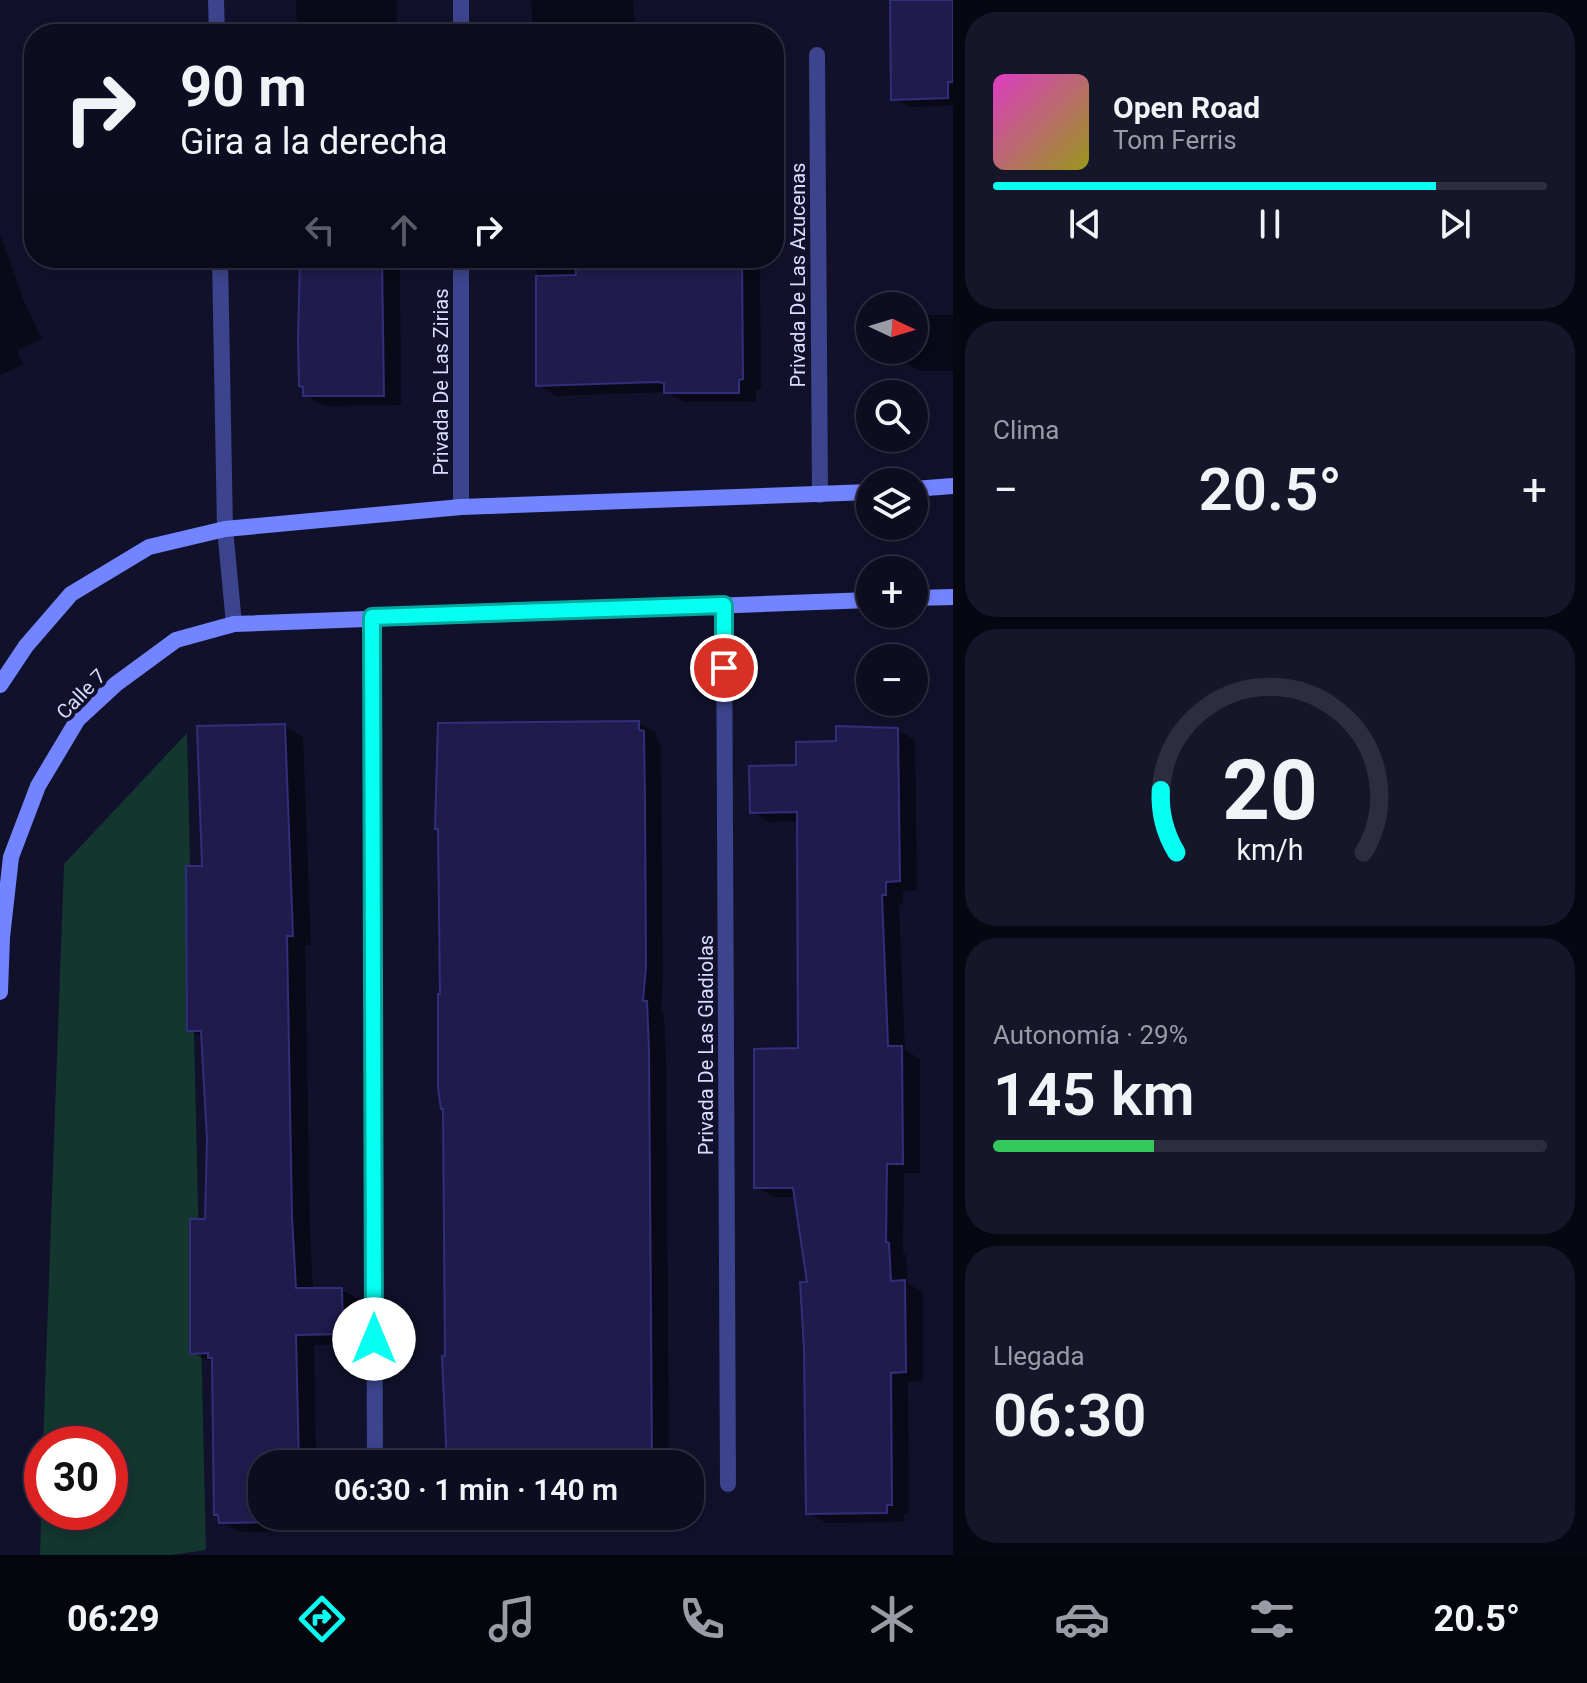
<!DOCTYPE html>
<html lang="es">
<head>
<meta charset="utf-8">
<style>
  :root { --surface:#0d0d21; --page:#16162a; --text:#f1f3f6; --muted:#9a9ca5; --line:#2d2d3f; --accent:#07fff2 }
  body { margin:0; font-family:Roboto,sans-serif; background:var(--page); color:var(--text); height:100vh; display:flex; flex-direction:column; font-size:30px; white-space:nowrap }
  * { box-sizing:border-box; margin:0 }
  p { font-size:26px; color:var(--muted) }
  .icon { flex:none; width:44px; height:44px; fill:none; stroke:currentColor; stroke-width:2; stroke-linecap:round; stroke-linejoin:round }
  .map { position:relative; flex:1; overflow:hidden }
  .details { display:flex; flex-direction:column; gap:12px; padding:12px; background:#070712; width:634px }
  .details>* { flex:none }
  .banner { position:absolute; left:24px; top:24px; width:760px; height:244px; border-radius:32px; box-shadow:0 4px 12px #0003,0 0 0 2px var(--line); background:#0d0d21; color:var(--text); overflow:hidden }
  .needle { width:52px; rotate:94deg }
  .tools { position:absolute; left:856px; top:292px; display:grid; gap:16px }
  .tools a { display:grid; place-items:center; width:72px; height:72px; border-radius:50%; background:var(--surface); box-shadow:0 4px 12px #0003,0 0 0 2px var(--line); font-size:40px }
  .speed { position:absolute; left:24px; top:1426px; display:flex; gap:16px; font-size:40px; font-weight:700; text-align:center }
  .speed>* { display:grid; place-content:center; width:104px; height:104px; border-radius:50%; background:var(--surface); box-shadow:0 4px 12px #0003,0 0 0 2px var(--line); line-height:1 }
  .speed .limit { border:12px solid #d22; background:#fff; color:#111 }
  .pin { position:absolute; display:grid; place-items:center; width:68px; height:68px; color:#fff; margin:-34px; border:4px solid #fff; border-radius:50%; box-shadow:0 2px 8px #0007 }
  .me { position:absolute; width:88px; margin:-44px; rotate:0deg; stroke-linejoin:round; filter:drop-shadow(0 0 6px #0008) }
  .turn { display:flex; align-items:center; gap:28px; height:168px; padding:0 24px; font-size:36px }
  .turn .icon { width:104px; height:104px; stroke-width:2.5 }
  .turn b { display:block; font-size:56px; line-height:68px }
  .lanes { display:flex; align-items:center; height:76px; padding:0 24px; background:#0003; justify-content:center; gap:40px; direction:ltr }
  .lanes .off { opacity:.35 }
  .big { font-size:60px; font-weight:600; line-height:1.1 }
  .details .widget { flex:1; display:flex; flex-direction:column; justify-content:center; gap:12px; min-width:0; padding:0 28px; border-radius:32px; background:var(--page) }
  .details .dial { align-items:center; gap:0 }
  .dial svg { height:208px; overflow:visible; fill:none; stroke:var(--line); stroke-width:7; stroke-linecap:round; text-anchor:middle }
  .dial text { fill:var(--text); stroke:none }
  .song { display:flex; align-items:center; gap:24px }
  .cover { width:96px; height:96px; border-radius:12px; background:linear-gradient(135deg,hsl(310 70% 55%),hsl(60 70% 35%)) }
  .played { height:8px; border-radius:4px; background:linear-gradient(90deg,var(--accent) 80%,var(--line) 80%) }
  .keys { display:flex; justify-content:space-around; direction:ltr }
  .heat { display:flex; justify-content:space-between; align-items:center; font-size:44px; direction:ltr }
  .charge { height:12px; border-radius:6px; background:linear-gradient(90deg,#34c759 29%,var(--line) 0) }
  .trip { position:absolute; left:248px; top:1450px; width:456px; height:80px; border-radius:32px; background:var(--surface); box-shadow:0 4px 12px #0003,0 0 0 2px var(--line); font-weight:600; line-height:80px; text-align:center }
  .dock { display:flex; height:128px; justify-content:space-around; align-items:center; background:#05050d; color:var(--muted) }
  .dock .icon { width:56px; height:56px }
  .dock .selected { color:var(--accent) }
  .dock b { font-size:36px; color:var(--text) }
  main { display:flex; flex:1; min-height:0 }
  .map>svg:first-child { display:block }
</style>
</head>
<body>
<main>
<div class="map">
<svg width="953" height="1555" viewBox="0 0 953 1555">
  <rect width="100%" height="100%" fill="#11112c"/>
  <path fill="#13362f" d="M 187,733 L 206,1550 L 171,1555 L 40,1555 L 42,1486 L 42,1512 L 110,1512 L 110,1444 L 43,1444 L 64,864 Z"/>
  <g fill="#0007">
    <path d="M 296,0 L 397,0 L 397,34 L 297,34 Z"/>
    <path d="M 531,0 L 633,0 L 635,30 L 739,22 L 757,34 L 529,34 L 529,31 L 533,31 Z"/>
    <path d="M 892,0 L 953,0 L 953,106 L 909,107 L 893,98 Z"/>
    <path d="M 0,233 L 23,299 L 42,339 L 17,350 L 23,365 L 0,375 Z"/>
    <path d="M 300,258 L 400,258 L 401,405 L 324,406 L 305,395 Z"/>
    <path d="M 537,258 L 760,258 L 761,389 L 756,390 L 756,402 L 684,402 L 666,392 L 556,396 L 538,385 Z"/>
    <path d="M 914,315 L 953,315 L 953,371 L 920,371 L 906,363 L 906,350 L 914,350 Z"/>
    <path d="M 639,723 L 656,733 L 657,740 L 661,743 L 663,977 L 661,1012 L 664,1014 L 666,1060 L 669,1464 L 449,1464 L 447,1358 Z"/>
    <path d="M 284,726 L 303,737 L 311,945 L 305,945 L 310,1229 L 313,1290 L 342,1290 L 360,1300 L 360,1344 L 314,1345 L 316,1464 L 262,1464 L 262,1516 L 317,1516 L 318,1531 L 239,1532 L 220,1521 L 214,1363 L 192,1353 L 208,1221 L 203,1037 L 189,1030 L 204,868 Z"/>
    <path d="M 898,730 L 915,740 L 917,890 L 903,891 L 903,904 L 899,904 L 905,1050 L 920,1059 L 920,1173 L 904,1173 L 903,1253 L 906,1255 L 908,1284 L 923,1292 L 923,1381 L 908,1382 L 909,1514 L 904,1514 L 904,1522 L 826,1523 L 808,1512 L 809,1284 L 797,1197 L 774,1197 L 756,1187 L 800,1050 L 799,821 L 769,822 L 752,811 L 798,767 L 838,743 Z"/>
    <path d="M 450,1516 L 629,1516 L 629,1519 L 547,1519 L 548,1528 L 468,1528 Z"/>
  </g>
  <g fill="#1f1c4d" stroke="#312e7a" stroke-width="2">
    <path d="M 890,0 L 953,0 L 953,82 L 948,82 L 948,98 L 891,100 Z"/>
    <path d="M 300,258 L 382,258 L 384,396 L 303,396 L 303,387 L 299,386 L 298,340 Z"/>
    <path d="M 670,258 L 742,258 L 743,379 L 739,380 L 739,393 L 664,393 L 664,383 L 657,382 L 536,386 L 536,276 L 576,275 L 575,261 Z"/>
    <path d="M 639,721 L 639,730 L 644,731 L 645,804 L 646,966 L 643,1001 L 647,1001 L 649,1049 L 652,1464 L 447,1464 L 442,1356 L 445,1356 L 443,1109 L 441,1109 L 438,1088 L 438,994 L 440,994 L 438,829 L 435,829 L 438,723 Z"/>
    <path d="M 285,724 L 293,936 L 287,936 L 292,1217 L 296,1288 L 342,1288 L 343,1334 L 296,1335 L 299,1464 L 262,1464 L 262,1516 L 300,1516 L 300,1522 L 219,1523 L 218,1515 L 214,1515 L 212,1358 L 208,1358 L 208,1353 L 190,1354 L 190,1219 L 205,1219 L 207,1140 L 201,1031 L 187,1031 L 186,866 L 202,866 L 197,726 Z"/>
    <path d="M 836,726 L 898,728 L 900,881 L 886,882 L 886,895 L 882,895 L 888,1046 L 902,1046 L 903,1164 L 887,1164 L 886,1242 L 889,1243 L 891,1281 L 905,1280 L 906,1372 L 891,1373 L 892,1505 L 887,1505 L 887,1513 L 806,1514 L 804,1348 L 800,1282 L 807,1282 L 793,1188 L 754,1188 L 754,1049 L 798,1048 L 797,812 L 750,813 L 749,766 L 796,765 L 796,742 L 836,741 Z"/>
  </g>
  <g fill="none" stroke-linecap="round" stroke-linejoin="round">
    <g stroke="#3b448c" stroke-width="16">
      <path d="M 216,0 L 217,34"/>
      <path d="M 461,34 L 461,0"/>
      <path d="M 817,55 L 820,495"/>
      <path d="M 220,258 L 225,529 L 234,624"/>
      <path d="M 461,507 L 461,258"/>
      <path d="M 724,605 L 728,1484"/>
      <path d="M 372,617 L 375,1464"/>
    </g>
    <g stroke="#7284ff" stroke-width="16">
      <path d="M 914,489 L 953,486"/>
      <path d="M 914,598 L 953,597"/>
      <path d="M 0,685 L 26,646 L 71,594 L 149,547 L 225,529 L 461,507 L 870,492"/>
      <path d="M 0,992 L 2,937 L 11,857 L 38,786 L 78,719 L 116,684 L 176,640 L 234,624 L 870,600"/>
    </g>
  </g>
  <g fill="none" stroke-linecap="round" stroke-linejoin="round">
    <defs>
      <path id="route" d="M 374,1339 L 372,617 L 724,605 L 724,668"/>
    </defs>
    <use href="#route" stroke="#05a69d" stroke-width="20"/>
    <use href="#route" stroke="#07fff2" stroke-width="14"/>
  </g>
  <g text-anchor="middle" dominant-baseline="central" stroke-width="8" stroke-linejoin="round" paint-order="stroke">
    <g font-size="20" fill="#dbddff" stroke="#11112c">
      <text transform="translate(798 275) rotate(-90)">Privada De Las Azucenas</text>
      <text transform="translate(441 382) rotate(-90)">Privada De Las Zirias</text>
      <text transform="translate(81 694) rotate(-46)">Calle 7</text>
      <text transform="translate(706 1045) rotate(-90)">Privada De Las Gladiolas</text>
    </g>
  </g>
</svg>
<div class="tools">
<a><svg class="needle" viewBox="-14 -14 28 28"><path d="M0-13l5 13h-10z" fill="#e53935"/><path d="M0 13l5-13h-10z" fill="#9a9ca5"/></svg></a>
<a><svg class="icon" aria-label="search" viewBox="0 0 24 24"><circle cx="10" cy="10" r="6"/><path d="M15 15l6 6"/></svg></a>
<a><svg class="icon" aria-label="layers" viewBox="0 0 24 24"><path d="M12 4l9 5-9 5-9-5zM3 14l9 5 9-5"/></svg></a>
<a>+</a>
<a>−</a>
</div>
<div class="speed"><div class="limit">30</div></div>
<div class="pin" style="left:724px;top:668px;background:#d93025"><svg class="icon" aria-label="arrive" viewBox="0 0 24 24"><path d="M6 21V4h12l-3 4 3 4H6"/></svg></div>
<svg class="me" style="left:374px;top:1339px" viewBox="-20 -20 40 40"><circle r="19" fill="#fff"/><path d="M0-13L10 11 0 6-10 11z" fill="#07fff2"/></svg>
<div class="trip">06:30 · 1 min · 140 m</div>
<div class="banner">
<div class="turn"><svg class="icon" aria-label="right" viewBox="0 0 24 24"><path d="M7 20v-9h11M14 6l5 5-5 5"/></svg><div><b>90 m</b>Gira a la derecha</div></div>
<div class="lanes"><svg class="icon off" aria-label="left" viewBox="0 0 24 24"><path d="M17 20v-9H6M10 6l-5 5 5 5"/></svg><svg class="icon off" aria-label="ahead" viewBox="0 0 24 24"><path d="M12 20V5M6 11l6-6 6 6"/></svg><svg class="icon" aria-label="right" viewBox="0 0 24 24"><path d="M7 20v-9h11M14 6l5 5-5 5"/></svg></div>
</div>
</div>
<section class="details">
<div class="widget">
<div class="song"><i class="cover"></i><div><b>Open Road</b><p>Tom Ferris</p></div></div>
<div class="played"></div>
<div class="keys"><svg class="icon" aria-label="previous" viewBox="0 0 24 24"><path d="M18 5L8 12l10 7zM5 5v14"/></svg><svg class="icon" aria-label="pause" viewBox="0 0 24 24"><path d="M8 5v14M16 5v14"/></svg><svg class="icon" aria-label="next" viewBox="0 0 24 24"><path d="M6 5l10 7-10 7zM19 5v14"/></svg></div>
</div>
<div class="widget"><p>Clima</p>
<div class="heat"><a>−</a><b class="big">20.5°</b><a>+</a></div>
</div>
<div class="widget dial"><svg viewBox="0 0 100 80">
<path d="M14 69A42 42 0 1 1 86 69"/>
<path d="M14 69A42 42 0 0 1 8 45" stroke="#07fff2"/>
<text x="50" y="56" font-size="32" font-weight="700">20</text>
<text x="50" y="72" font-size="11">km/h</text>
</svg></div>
<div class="widget"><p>Autonomía · 29%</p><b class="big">145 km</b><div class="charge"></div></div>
<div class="widget"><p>Llegada</p><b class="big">06:30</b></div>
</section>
</main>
<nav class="dock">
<b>06:29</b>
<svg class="icon selected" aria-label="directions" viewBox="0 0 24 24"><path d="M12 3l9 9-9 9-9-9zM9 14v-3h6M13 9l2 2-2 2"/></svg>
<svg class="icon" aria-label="music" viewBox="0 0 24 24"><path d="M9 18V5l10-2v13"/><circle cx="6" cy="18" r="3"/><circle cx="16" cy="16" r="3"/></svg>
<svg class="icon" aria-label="phone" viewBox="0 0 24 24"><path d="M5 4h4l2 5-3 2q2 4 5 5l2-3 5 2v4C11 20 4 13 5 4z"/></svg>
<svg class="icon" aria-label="climate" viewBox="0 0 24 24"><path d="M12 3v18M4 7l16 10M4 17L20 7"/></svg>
<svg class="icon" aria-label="car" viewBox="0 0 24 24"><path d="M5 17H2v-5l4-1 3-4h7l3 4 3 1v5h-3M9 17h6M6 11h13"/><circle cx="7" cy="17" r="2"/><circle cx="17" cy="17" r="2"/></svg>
<svg class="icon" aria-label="filters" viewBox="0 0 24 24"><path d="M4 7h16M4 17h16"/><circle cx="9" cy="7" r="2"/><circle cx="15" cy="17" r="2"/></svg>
<b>20.5°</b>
</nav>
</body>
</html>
